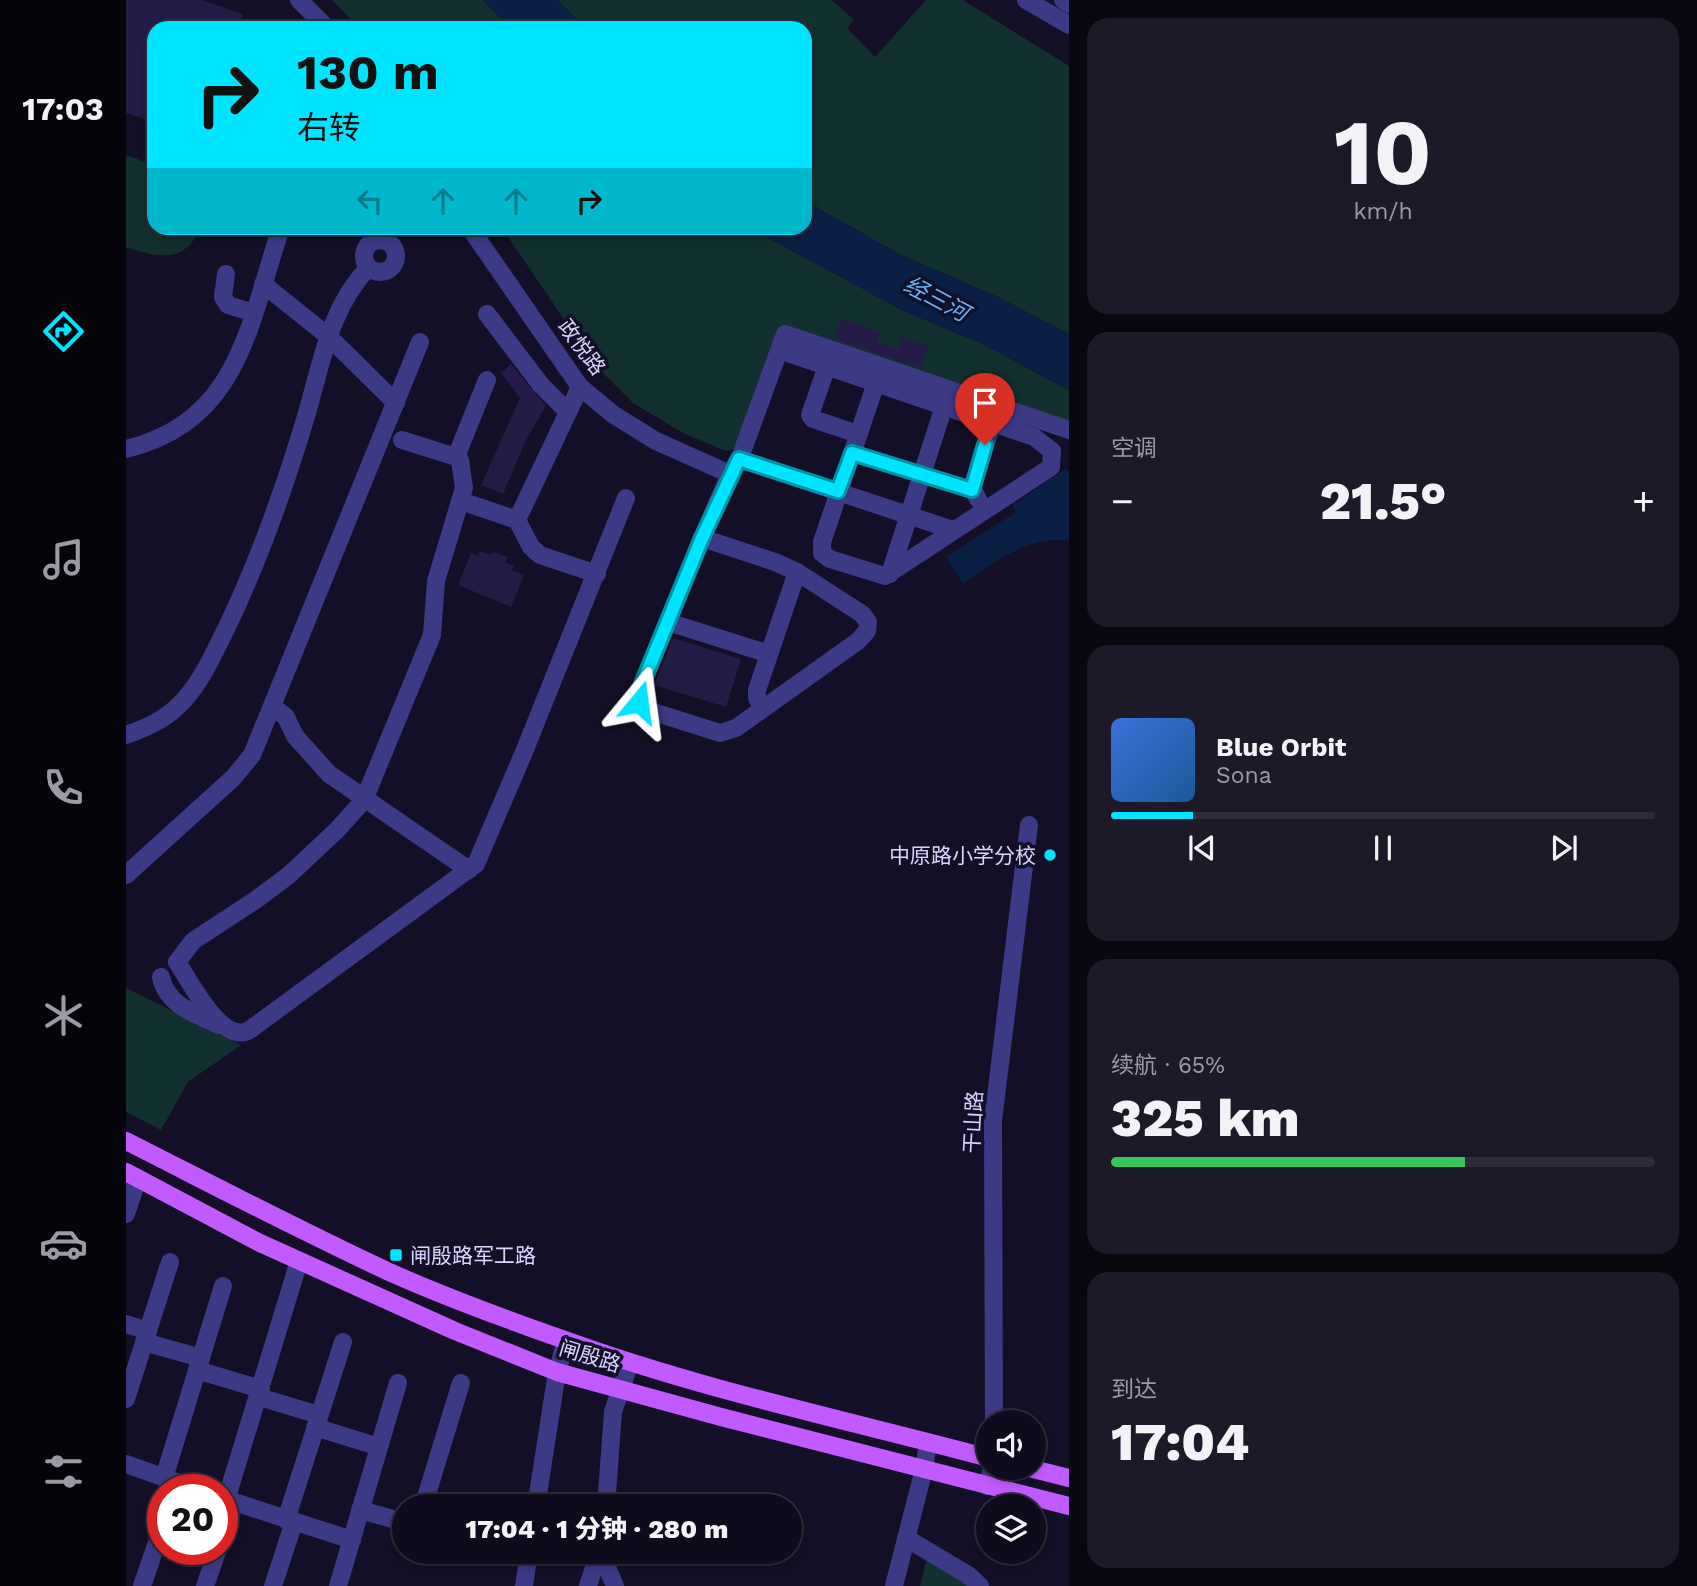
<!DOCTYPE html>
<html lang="zh">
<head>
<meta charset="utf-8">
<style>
  :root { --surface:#0e0b1c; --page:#1c1929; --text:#f1f3f6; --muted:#9b9ba3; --line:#2e2b3b; --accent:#00e5ff }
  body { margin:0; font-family:"Work Sans","Noto Sans SC",sans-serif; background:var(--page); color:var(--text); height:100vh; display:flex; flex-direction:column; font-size:26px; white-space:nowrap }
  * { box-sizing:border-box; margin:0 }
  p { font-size:23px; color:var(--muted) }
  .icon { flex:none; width:38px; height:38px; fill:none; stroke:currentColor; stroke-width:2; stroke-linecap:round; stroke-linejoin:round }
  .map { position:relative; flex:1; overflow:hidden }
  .panel { display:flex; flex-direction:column; gap:18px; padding:18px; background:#08060f; width:628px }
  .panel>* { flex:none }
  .top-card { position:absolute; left:21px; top:21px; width:665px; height:214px; border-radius:21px; box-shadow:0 4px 10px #0003,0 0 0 2px var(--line); background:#00e5ff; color:#111; overflow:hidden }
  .tools { position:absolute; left:850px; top:1410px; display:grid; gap:14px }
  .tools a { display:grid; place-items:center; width:70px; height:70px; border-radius:50%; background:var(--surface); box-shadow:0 4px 10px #0003,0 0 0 2px var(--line); font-size:35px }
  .speed { position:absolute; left:21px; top:1474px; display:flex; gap:14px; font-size:35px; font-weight:700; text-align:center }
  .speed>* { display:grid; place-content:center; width:91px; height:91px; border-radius:50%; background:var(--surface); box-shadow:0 4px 10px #0003,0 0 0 2px var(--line); line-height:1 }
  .speed .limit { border:10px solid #d22; background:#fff; color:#111 }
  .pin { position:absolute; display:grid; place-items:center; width:60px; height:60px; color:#fff; margin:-72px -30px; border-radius:50% 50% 50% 0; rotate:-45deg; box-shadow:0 0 7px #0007 }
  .pin .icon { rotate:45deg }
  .me { position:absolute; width:77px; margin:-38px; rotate:16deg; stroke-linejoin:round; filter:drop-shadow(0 0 5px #0008) }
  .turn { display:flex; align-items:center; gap:24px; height:147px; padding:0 35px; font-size:32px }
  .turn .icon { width:91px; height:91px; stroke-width:2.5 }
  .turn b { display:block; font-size:49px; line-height:60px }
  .lanes { display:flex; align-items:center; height:66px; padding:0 35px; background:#0003; justify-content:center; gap:35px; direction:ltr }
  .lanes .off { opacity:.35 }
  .big { font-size:52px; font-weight:800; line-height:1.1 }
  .panel .widget { flex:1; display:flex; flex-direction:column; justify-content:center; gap:10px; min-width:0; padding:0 24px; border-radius:21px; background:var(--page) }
  .panel .dial { align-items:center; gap:0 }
  .dial b { font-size:91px; line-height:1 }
  .song { display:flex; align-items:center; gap:21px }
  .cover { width:84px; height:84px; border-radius:10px; background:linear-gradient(135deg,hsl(220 70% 55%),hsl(210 70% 35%)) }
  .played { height:7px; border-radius:4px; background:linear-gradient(90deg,var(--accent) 15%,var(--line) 15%) }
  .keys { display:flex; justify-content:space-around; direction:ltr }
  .heat { display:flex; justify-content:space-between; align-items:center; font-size:38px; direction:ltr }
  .charge { height:10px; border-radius:5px; background:linear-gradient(90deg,#34c759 65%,var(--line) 0) }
  .trip { position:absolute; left:266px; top:1494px; width:410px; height:70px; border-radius:35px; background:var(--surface); box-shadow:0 4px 10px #0003,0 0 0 2px var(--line); font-weight:800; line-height:70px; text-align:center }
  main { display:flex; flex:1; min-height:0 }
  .menu { display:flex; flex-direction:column; width:126px; justify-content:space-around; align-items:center; background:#06040b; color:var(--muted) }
  .menu .icon { width:49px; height:49px }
  .menu .active { color:var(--accent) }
  .menu b { font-size:32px; color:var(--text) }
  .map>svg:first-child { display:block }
</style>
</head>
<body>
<main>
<nav class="menu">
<b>17:03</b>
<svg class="icon active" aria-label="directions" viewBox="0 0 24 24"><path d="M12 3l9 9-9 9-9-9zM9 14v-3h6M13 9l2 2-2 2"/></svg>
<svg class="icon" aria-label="music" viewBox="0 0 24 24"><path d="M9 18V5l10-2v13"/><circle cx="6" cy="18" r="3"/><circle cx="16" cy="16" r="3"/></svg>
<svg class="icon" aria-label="phone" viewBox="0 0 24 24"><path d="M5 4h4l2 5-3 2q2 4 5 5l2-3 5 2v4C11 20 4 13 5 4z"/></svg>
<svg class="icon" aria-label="climate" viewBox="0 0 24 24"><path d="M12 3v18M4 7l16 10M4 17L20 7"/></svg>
<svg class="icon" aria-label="car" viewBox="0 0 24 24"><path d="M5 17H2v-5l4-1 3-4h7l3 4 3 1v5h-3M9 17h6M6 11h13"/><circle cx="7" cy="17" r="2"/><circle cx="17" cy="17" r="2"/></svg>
<svg class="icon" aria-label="filters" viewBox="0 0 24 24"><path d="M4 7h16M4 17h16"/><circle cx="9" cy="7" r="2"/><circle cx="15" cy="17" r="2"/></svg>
</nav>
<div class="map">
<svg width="943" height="1586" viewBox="0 0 943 1586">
  <rect width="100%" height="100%" fill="#130f26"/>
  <g fill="#12302f">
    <path d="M 206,0 L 357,0 L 384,28 L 233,28 Z"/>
    <path d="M 431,0 L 706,0 L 728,20 L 721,28 L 749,57 L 800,0 L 837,0 L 943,66 L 943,334 L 872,297 L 773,254 L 679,201 L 679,28 L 459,28 Z"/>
    <path d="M 0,155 L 28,165 L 28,228 L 74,228 C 59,265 30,257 0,247 Z"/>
    <path d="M 376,228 L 624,228 L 778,311 L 859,345 L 937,387 L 943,390 L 943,424 L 653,329 L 611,448 L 600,451 L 557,433 L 507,403 L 469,365 Z"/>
    <path d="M 0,988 L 115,1045 L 62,1082 L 35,1130 L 0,1112 Z"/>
    <path d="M 801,1558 L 844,1586 L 794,1586 Z"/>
  </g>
  <g fill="#0a1f44">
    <path d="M 357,0 L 431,0 L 459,28 L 384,28 Z"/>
    <path d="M 679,201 L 773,254 L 872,297 L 943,334 L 943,390 L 859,345 L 778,311 L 624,228 L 679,228 Z"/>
    <path d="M 939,469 L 943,471 L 943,541 C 901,536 870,561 837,584 L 820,557 L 890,512 L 887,505 Z"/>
  </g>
  <g fill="#241b47">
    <path d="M 0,0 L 76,0 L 117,14 L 116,19 L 137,28 L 28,28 L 28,122 L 0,113 Z"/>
    <path d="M 715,319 L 754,332 L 751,342 L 772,349 L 776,338 L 802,346 L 795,368 L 708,339 Z"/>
    <path d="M 385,364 L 420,406 L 400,440 L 377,494 L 355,485 L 394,398 L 375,373 Z"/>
    <path d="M 354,551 L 366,555 L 367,552 L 382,557 L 379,562 L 388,566 L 386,570 L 398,575 L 385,607 L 332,585 L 345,553 L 352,556 Z"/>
    <path d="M 547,638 L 615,659 L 600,707 L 528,685 Z"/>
  </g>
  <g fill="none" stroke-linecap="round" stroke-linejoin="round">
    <g stroke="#3d3a85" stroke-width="18">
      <path d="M 173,0 L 201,28"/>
      <path d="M 900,0 L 943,25"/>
      <path d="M 937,0 L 943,4"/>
      <path d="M 344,228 L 454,387 L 488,415 L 530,441 L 604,474"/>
      <circle cx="254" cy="256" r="16"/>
      <path d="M 100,274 L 97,297 L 102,305 L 128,313"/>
      <path d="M 137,284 L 202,336 L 270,403"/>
      <path d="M 361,314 L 415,385 L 442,412"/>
      <path d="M 662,353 L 908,437 L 926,451 L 925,467 L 759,576 L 704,559 L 696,553 L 696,542 L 750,383"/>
      <path d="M 701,366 L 684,415 L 687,419 L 732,434"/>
      <path d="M 276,440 L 330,457 L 334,460 L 338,488 L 310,581 L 306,635 L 238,800 L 211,830 L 163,875 L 131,899 L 67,941 L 51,962 C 63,980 93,1039 119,1032 C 123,1031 126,1028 129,1026 L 350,864 L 398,752 L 500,498"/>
      <path d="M 0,449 C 114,422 123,322 155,228"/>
      <path d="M 726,453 L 846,490"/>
      <path d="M 330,457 L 361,380"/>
      <path d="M 613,459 L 827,530"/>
      <path d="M 852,499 L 846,488 L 866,423"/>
      <path d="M 335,501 L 391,520 L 405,547 L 414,555 L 471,574"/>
      <path d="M 391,520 L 454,387"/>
      <path d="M 576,538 L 649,562 L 671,572 L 736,614 L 742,622 L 741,631 L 732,641 L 610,728 L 594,733 L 518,709 L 513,702 L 512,694 L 576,538 L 604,474 L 615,455 L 659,334 L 943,430"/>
      <path d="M 764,574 L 818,406"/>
      <path d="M 542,622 L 643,654"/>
      <path d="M 147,707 L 160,717 L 169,736 L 203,774 L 343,870"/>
      <path d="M 637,708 L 631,698 L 631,690 L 671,572"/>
      <path d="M 0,735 C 23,727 42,718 58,700 C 76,680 87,655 99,631 C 133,561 159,487 181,413 C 196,361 204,308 242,268"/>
      <path d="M 0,875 L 107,778 L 126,755 L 294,342"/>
      <path d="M 35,977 C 41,1006 70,1014 93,1025"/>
      <path d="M 0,1214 L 12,1178"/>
      <path d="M 0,1324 L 22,1331"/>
      <path d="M 18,1342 L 75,1358"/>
      <path d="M 71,1370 L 135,1389"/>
      <path d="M 133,1397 L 193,1415"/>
      <path d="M 0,1399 L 44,1262"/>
      <path d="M 868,1423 L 867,1121 L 903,825"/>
      <path d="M 189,1427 L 253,1447"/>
      <path d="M 0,1464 L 70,1489"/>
      <path d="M 38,1478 L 97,1286"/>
      <path d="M 861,1486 L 866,1468"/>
      <path d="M 96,1498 L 226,1540"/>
      <path d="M 100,1500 L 173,1261"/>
      <path d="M 297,1507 L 335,1383"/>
      <path d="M 410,1507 L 431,1372 L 440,1341"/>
      <path d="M 480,1507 L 487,1412 L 504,1362"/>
      <path d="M 234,1510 L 278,1522"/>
      <path d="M 160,1520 L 217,1342"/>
      <path d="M 96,1536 L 108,1502"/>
      <path d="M 780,1538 L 842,1575 L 854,1586"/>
      <path d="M 478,1552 L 480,1565 L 489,1586"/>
      <path d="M 16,1586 L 37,1525"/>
      <path d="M 79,1586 L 92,1549"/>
      <path d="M 147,1586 L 168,1522"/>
      <path d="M 212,1586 L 272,1383"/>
      <path d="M 398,1586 L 403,1552"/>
      <path d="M 462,1586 L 473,1552"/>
      <path d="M 768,1586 L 798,1469 L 802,1443"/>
    </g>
    <g stroke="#c25bff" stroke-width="18">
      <path d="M 0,1141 C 87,1185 173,1230 261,1271 C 319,1297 379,1319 439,1340 C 577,1390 721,1420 863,1458"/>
      <path d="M 0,1172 L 134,1243 L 329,1331 L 431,1372 L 595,1417 L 943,1506"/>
      <path d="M 903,1468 L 943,1478"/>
    </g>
  </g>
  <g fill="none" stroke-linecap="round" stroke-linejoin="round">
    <defs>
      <path id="route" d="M 513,702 L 512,694 L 576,538 L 613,459 L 712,491 L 726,453 L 846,490 L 859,445"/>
    </defs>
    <use href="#route" stroke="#0095a6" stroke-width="18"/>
    <use href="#route" stroke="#00e5ff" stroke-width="12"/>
  </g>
  <g fill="#00e5ff" stroke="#130f26" stroke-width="2.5">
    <circle cx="924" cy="855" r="7"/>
    <rect x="263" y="1248" width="14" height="14" rx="3.5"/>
  </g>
  <g text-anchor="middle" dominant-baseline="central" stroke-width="7" stroke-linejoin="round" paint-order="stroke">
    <g font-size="21" fill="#d9d4ff" stroke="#130f26">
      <text transform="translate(456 347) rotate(53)">政悦路</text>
      <text transform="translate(847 1122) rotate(-87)">干山路</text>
      <text transform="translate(464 1356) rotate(17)">闸殷路</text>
    </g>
    <g font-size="21" fill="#d9d4ff" stroke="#130f26" text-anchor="end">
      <text x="910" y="855">中原路小学分校</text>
      <text x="284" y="1255" text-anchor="start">闸殷路军工路</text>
    </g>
    <g font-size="23" font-style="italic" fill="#62b6ff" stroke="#130f26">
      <text transform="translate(810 299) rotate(28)">经三河</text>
    </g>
  </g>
</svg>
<div class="tools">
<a><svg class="icon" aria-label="sound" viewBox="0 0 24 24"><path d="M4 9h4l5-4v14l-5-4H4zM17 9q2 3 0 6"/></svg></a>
<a><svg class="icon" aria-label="layers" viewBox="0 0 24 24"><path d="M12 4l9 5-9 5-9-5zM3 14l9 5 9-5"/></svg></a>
</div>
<div class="speed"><div class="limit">20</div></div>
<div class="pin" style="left:859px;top:445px;background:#d93025"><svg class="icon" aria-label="arrive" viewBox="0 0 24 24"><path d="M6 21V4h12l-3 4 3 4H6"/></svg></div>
<svg class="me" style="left:513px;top:702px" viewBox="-20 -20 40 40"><path d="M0-17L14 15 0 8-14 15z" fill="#00e5ff" stroke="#fff" stroke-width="4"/></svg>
<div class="trip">17:04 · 1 分钟 · 280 m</div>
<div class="top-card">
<div class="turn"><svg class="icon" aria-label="right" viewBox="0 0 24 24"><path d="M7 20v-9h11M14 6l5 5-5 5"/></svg><div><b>130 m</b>右转</div></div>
<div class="lanes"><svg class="icon off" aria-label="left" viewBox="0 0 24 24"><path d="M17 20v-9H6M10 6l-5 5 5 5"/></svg><svg class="icon off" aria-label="ahead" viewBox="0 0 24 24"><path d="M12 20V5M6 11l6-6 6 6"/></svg><svg class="icon off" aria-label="ahead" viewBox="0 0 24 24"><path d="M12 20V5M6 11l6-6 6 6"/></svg><svg class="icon" aria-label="right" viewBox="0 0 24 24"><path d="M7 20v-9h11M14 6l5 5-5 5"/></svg></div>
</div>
</div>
<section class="panel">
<div class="widget dial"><b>10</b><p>km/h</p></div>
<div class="widget"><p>空调</p>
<div class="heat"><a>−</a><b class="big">21.5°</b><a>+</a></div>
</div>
<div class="widget">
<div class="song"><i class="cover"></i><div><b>Blue Orbit</b><p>Sona</p></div></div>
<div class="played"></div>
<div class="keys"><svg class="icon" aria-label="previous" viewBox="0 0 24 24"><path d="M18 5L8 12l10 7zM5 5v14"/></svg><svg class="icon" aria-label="pause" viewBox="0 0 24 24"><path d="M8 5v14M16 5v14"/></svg><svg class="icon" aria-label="next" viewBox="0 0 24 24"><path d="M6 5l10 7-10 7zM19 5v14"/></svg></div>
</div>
<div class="widget"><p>续航 · 65%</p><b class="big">325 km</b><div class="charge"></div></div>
<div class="widget"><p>到达</p><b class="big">17:04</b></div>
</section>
</main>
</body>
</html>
